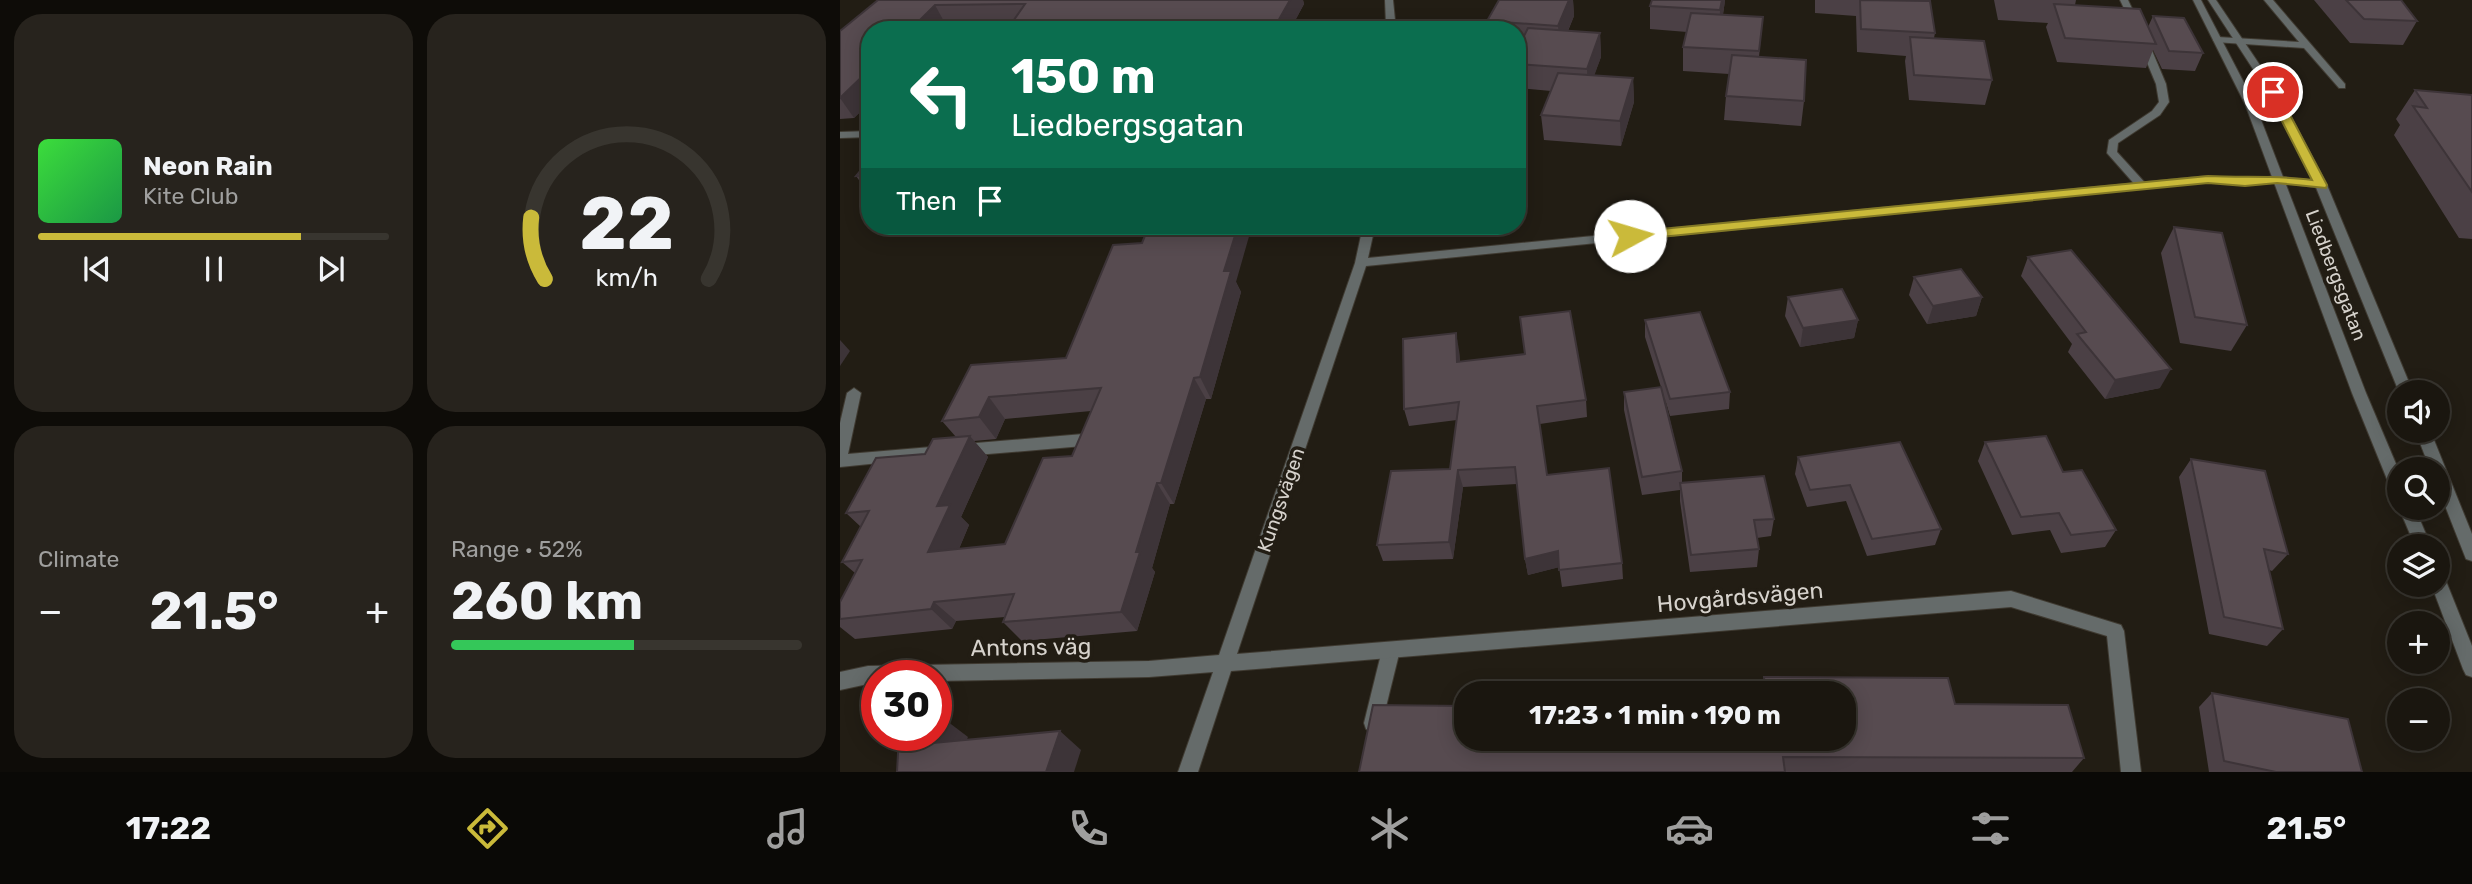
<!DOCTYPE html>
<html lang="en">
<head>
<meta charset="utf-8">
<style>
  :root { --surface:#1a160f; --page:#27231d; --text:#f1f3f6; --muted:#9f9f9e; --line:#38352f; --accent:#caba3a }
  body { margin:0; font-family:Rubik,sans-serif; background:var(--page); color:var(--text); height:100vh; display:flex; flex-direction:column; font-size:26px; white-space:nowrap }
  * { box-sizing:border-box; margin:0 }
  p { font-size:23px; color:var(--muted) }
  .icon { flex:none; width:38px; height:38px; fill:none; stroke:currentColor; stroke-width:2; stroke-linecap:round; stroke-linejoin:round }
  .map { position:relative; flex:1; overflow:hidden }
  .side { display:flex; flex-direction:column; gap:14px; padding:14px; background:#0e0c08; width:840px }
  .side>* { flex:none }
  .guide { position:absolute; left:21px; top:21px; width:665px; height:214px; border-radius:28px; box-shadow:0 4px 18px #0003,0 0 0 2px var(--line); background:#0b6e4f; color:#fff; overflow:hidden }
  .controls { position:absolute; left:1547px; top:380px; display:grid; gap:14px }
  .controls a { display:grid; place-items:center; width:63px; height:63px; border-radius:50%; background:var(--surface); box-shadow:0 4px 18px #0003,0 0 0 2px var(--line); font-size:35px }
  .speed { position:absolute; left:21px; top:660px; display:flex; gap:14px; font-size:35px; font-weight:700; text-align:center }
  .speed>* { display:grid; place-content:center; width:91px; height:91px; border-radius:50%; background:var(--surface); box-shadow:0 4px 18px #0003,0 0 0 2px var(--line); line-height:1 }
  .speed .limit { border:10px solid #d22; background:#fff; color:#111 }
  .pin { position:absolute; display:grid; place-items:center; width:60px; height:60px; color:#fff; margin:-30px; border:4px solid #fff; border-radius:50%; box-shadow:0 2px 7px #0007 }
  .me { position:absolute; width:77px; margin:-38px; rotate:84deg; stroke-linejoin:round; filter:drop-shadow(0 0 5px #0008) }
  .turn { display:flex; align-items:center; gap:24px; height:147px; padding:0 35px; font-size:32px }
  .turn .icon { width:91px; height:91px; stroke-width:2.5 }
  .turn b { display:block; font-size:49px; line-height:60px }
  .then { display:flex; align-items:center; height:66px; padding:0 35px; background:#0003; gap:14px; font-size:26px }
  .big { font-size:52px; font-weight:700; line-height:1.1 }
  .side .tile { flex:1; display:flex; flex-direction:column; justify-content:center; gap:10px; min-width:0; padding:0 24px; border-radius:28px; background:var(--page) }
  .side .dial { align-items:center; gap:0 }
  .dial svg { height:182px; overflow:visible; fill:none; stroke:var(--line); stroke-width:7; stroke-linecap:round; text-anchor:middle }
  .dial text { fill:var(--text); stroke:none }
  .song { display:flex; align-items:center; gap:21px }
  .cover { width:84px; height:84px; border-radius:10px; background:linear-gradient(135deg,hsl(120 70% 55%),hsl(140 70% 35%)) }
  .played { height:7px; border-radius:4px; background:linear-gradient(90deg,var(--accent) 75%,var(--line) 75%) }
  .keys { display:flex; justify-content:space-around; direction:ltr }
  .heat { display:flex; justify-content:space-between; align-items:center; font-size:38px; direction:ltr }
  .charge { height:10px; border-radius:5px; background:linear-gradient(90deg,#34c759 52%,var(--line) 0) }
  .side .tiles { flex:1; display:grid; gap:14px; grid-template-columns:repeat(2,1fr) }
  .trip { position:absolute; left:614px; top:681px; width:402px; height:70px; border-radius:28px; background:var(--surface); box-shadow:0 4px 18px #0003,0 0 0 2px var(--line); font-weight:700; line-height:70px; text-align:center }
  .menu { display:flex; height:112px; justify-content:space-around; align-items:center; background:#0a0906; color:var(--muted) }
  .menu .icon { width:49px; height:49px }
  .menu .selected { color:var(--accent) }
  .menu b { font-size:32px; color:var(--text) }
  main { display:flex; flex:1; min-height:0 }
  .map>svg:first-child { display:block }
</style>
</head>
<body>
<main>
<section class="side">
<div class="tiles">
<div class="tile">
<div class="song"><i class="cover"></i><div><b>Neon Rain</b><p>Kite Club</p></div></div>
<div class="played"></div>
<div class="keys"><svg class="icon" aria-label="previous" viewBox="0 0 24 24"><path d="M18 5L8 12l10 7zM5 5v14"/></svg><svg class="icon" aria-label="pause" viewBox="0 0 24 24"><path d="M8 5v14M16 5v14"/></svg><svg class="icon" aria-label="next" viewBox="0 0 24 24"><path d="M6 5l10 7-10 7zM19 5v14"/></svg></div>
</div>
<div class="tile dial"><svg viewBox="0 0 100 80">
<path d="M14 69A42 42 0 1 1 86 69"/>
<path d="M14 69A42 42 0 0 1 8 42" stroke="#caba3a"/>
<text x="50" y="56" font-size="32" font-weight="700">22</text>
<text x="50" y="72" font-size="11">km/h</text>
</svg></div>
<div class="tile"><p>Climate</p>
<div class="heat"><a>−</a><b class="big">21.5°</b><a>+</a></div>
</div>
<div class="tile"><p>Range · 52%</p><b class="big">260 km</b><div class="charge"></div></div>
</div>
</section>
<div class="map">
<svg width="1632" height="772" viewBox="0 0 1632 772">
  <rect width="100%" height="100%" fill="#221d14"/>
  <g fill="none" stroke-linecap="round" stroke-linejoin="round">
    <defs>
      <g id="service">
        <path d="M 1280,0 L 1288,0 L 1299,23 L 1298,25 L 1292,25 Z"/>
        <path d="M 1424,0 L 1433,0 L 1505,84 L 1505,88 L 1499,88 L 1464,48 L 1375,42 L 1373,40 L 1378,37 L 1459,42 Z"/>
        <path d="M 1303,38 L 1308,41 L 1326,84 L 1329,102 L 1320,115 L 1278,143 L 1277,152 L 1307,185 L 1301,188 L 1297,187 L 1267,153 L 1269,140 L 1312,111 L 1319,102 L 1316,84 L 1298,41 Z"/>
        <path d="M 30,131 L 30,137 L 0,138 L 0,132 Z"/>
        <path d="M 551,642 L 557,644 L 560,650 L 542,723 L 540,729 L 533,732 L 526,729 L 524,723 L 542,650 L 545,644 Z"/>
      </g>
      <g id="minor">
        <path d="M 545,0 L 553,0 L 556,30 L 520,30 L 546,25 Z"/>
        <path d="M 1368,176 L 1405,179 L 1437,176 L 1481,182 L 1487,185 L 1481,188 L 1437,182 L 1405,185 L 1368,182 L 526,266 L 397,654 L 1171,591 L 1281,625 L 1284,631 L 1301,772 L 1281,772 L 1267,636 L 1171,607 L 391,671 L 358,772 L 338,772 L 373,672 L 309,677 L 96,681 L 96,676 L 37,676 L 37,682 L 0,690 L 0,672 L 28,666 L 309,661 L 379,655 L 515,263 L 523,226 L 535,226 L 528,258 Z"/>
        <path d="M 14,388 L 21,393 L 8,454 L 103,446 L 108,448 L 110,452 L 108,456 L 0,467 L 0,423 L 7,393 Z"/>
        <path d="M 255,433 L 260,435 L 262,439 L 260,443 L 255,445 L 124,456 L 119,454 L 117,450 L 119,446 L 124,444 Z"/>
      </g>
      <g id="tertiary">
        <path d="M 1353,0 L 1361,0 L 1415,104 L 1526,393 L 1559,471 L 1559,495 L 1554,493 L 1551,489 L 1512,393 L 1405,104 Z"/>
        <path d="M 1368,0 L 1376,0 L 1438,92 L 1487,185 L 1573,392 L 1559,392 L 1475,185 L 1428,92 Z"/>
        <path d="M 1575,430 L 1590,430 L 1632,534 L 1632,561 L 1626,559 L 1624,554 L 1598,488 L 1598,469 L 1590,469 Z"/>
        <path d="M 1559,508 L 1575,508 L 1591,546 L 1575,546 Z"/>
        <path d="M 1598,574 L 1604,576 L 1632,646 L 1632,677 L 1626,675 L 1623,669 L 1591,584 L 1598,584 Z"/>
      </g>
    </defs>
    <use href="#service" stroke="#3f3a31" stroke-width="2"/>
    <use href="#minor" stroke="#3f3a31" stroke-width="2"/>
    <use href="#tertiary" stroke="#3f3a31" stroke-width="2"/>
    <use href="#service" fill="#656b6a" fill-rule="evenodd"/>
    <use href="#minor" fill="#656b6a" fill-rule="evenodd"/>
    <use href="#tertiary" fill="#656b6a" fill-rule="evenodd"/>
  </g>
  <g fill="#4b4045" fill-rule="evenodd">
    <path d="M 38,0 L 463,0 L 464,4 L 450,30 L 167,30 L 171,24 L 106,25 L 14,118 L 0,119 L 0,31 Z"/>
    <path d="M 659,0 L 733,0 L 734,16 L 728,31 L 760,33 L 761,57 L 754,75 L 793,78 L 794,102 L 781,146 L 704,140 L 701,115 L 711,91 L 677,88 L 677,50 L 679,47 L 677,46 L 677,30 L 648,30 L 647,21 Z"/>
    <path d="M 885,0 L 883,15 L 923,17 L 919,57 L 964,101 L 961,126 L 884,120 L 886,96 L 889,74 L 843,71 L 843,47 L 847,32 L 810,29 L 810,6 Z"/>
    <path d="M 975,0 L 1074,0 L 1095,33 L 1094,38 L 1152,80 L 1145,105 L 1069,100 L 1065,61 L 1066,56 L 1017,52 L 1016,16 L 975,13 Z"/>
    <path d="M 1154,0 L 1236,0 L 1235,5 L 1308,27 L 1313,16 L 1363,53 L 1355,71 L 1322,69 L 1313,50 L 1306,68 L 1217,62 L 1206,27 L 1208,23 L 1158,20 Z"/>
    <path d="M 1474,0 L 1561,0 L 1577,21 L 1563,45 L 1510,43 Z"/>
    <path d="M 1575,90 L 1632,95 L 1632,239 L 1619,238 L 1554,135 L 1560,125 L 1556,119 Z"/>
    <path d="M 30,159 L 30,195 L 16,176 Z"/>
    <path d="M 1334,227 L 1407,325 L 1391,351 L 1340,343 L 1321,253 Z"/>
    <path d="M 302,243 L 396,282 L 401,292 L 371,399 L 366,399 L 334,504 L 330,504 L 312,568 L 315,572 L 297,631 L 182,641 L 163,622 L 165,617 L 116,621 L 112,629 L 15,639 L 0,627 L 0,602 L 15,573 L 2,562 L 21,527 L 6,513 L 85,454 L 116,437 L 102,421 L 226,358 ZM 251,411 L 232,456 L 165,544 L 119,549 L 129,525 L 121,517 L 148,457 L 134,441 L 156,439 L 165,419 Z"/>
    <path d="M 1188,257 L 1320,388 L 1265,399 L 1228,352 L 1232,344 L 1181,276 Z"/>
    <path d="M 1074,277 L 1142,297 L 1136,316 L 1087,324 L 1069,295 Z"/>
    <path d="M 948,297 L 1018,320 L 1014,338 L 960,347 L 945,316 Z"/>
    <path d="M 805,320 L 890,392 L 889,409 L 830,416 L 825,399 L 842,471 L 842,483 L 934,519 L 931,536 L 917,538 L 919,549 L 917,567 L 850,572 L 840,501 L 840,490 L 802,495 L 784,410 L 784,392 L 821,387 L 805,337 Z"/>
    <path d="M 619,350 L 620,362 L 746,400 L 747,417 L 700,424 L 707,475 L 782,563 L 783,579 L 722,587 L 719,567 L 688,575 L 685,559 L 677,484 L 623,487 L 613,559 L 543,561 L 537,545 L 610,469 L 617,420 L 569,426 L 564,409 Z"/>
    <path d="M 1145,442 L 1223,472 L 1276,530 L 1265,547 L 1221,553 L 1210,530 L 1172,535 L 1138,461 Z"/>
    <path d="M 958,457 L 1101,529 L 1095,545 L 1027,556 L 1006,501 L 967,507 L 955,474 Z"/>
    <path d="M 1351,459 L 1448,554 L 1432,571 L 1429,570 L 1443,629 L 1427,646 L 1369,634 L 1339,477 Z"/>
    <path d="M 924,677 L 1115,704 L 1244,758 L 1232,772 L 519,772 L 626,738 L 921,693 Z"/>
    <path d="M 1372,693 L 1522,772 L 1369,772 L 1359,707 Z"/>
  </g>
  <g fill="#3d3438">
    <path d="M 450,0 L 463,0 L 464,4 L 450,30 L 433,30 Z"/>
    <path d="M 729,0 L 733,0 L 734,16 L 720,49 L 718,26 Z"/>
    <path d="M 882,0 L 885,0 L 885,2 L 879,34 L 880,10 Z"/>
    <path d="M 95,5 L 106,25 L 101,30 L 70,30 Z"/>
    <path d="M 760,33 L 761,57 L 748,93 L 747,69 Z"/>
    <path d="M 30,69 L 30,103 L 14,118 L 0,98 Z"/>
    <path d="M 793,78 L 794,102 L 781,146 L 780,121 Z"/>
    <path d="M 398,226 L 412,226 L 396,282 L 401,292 L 371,399 L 360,377 L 384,271 Z"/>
    <path d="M 1142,297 L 1136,316 L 1087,324 L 1093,306 Z"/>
    <path d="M 1018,320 L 1014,338 L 960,347 L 963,328 Z"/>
    <path d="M 616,333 L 619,350 L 621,379 L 617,362 Z"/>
    <path d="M 0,340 L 10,351 L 0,366 Z"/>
    <path d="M 1331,369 L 1320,388 L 1265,399 L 1275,380 Z"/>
    <path d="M 354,378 L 366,399 L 334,504 L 321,483 Z"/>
    <path d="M 149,397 L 165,419 L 156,439 L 139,417 Z"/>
    <path d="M 130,436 L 148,457 L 121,517 L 129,525 L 109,572 L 88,552 L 97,506 Z"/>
    <path d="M 618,470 L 623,487 L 613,559 L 609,542 Z"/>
    <path d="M 317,483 L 330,504 L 312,568 L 315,572 L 297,631 L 281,612 L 296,552 Z"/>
    <path d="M 718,551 L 720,567 L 688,575 L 685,559 Z"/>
    <path d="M 94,602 L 116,621 L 112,629 L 91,609 Z"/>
    <path d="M 103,718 L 128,737 L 118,761 L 92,743 Z"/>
    <path d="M 220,731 L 241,750 L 234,772 L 206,772 Z"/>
  </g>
  <g fill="#574b50" stroke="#3d3438" stroke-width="2">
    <path d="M 38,0 L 450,0 L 433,30 L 167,30 L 185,4 L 95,5 L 70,30 L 30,30 L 30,69 L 0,98 L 0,31 Z"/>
    <path d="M 659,0 L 729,0 L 718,26 L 647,21 Z"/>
    <path d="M 812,0 L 882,0 L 880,10 L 810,6 Z"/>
    <path d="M 1020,0 L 1090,1 L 1095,33 L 1021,29 Z"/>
    <path d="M 1506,0 L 1561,0 L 1577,21 L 1524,19 Z"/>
    <path d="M 1214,4 L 1300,9 L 1316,44 L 1225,38 Z"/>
    <path d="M 851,13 L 923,17 L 919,51 L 843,47 Z"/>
    <path d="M 1313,16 L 1344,18 L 1363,53 L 1329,51 Z"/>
    <path d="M 688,28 L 760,33 L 747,69 L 677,64 L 677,50 Z"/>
    <path d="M 1070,37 L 1144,41 L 1152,80 L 1074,75 Z"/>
    <path d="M 892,55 L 966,60 L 964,101 L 886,96 Z"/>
    <path d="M 718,73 L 793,78 L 780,121 L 701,115 Z"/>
    <path d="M 1575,90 L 1632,95 L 1632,192 L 1573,106 L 1587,108 Z"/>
    <path d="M 30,159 L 30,175 L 16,176 Z"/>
    <path d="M 309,226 L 398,226 L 384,271 L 391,271 L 360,377 L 354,378 L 321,483 L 317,483 L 296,552 L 300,552 L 281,612 L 163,622 L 174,594 L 94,602 L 91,609 L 0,619 L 0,602 L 22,560 L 2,562 L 29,511 L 6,513 L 36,458 L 85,454 L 93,439 L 130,436 L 97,506 L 110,505 L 88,552 L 165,544 L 203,458 L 232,456 L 261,388 L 149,397 L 139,417 L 102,421 L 131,365 L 226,358 L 273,245 L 302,243 Z"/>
    <path d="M 1334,227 L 1382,233 L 1407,325 L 1355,317 Z"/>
    <path d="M 1231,250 L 1331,369 L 1275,380 L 1237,334 L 1246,332 L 1188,257 Z"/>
    <path d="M 1121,269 L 1142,297 L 1093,306 L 1074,277 Z"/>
    <path d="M 1002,289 L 1018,320 L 963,328 L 948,297 Z"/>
    <path d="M 730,311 L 746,400 L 697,406 L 707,475 L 769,468 L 782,563 L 719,570 L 718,551 L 685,559 L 675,467 L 618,470 L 609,542 L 537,545 L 551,471 L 610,469 L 619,402 L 564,409 L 563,339 L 616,333 L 617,362 L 685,354 L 680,317 Z"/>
    <path d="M 860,312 L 890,392 L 830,399 L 805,320 Z"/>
    <path d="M 821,387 L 842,471 L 802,477 L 784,392 Z"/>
    <path d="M 1206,436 L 1223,472 L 1242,470 L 1276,530 L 1231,535 L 1219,513 L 1181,517 L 1145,442 Z"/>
    <path d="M 1060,442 L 1101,529 L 1032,539 L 1010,485 L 970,490 L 958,457 Z"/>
    <path d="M 1351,459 L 1425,471 L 1448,554 L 1424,549 L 1443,629 L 1384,617 Z"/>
    <path d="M 924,476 L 934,519 L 914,520 L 919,549 L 851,555 L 840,483 Z"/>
    <path d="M 924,677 L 1108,678 L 1115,704 L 1228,705 L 1244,758 L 943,757 L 945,772 L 519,772 L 533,705 L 626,706 L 626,738 L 1004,738 L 1004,693 L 759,693 L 925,693 Z"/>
    <path d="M 1372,693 L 1508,719 L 1522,772 L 1436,772 L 1384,761 Z"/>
    <path d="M 103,718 L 96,734 L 96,719 Z"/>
    <path d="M 220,731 L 206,772 L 57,772 L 59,735 L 96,735 L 92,743 Z"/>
  </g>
  <path fill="#caba3a" stroke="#837926" stroke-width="2" d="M 1433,88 L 1438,92 L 1487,185 L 1486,188 L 1437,183 L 1405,186 L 1368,183 L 790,240 L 783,236 L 790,232 L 1368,176 C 1403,178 1437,175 1472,180 L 1427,92 Z"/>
  <g text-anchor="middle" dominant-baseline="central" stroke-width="7" stroke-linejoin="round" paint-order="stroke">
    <g font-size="19" fill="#d6d2cc" stroke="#221d14">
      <text transform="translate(1496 275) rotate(69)">Liedbergsgatan</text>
      <text transform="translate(441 500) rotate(-71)">Kungsvägen</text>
    </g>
    <g font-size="23" fill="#d6d2cc" stroke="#221d14">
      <text transform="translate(900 597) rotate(-5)">Hovgårdsvägen</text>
      <text transform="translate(191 647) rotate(-1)">Antons väg</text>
    </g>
  </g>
</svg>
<div class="controls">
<a><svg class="icon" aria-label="sound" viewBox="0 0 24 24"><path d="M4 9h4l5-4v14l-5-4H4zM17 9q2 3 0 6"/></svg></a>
<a><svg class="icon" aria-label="search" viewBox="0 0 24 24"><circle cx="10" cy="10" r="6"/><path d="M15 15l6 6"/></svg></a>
<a><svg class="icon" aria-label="layers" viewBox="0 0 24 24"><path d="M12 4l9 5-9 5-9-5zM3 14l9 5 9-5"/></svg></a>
<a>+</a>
<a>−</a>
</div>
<div class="speed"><div class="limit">30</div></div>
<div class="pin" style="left:1433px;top:92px;background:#d93025"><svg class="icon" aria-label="arrive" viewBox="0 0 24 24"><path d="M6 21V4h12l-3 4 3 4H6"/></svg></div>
<svg class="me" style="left:790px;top:236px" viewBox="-20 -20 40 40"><circle r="19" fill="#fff"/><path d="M0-13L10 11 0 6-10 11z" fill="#caba3a"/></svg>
<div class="trip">17:23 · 1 min · 190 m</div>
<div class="guide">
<div class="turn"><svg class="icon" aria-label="left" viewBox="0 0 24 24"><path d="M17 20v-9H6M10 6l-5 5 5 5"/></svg><div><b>150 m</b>Liedbergsgatan</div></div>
<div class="then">Then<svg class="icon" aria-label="arrive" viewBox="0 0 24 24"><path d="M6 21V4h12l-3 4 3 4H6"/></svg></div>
</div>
</div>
</main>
<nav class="menu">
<b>17:22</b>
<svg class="icon selected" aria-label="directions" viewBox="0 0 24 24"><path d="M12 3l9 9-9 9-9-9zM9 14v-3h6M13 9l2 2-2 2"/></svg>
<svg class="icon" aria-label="music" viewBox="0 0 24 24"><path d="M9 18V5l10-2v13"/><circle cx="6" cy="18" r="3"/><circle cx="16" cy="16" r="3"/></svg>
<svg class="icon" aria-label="phone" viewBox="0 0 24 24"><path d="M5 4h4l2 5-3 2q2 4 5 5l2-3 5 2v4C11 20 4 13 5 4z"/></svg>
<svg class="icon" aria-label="climate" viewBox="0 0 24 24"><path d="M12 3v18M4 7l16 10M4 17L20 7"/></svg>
<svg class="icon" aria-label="car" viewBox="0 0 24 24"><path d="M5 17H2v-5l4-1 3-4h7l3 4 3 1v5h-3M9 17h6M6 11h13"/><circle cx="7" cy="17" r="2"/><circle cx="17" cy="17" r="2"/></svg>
<svg class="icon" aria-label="filters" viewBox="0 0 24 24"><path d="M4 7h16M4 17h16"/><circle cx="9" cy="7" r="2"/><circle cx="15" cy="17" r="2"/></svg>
<b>21.5°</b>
</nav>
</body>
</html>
